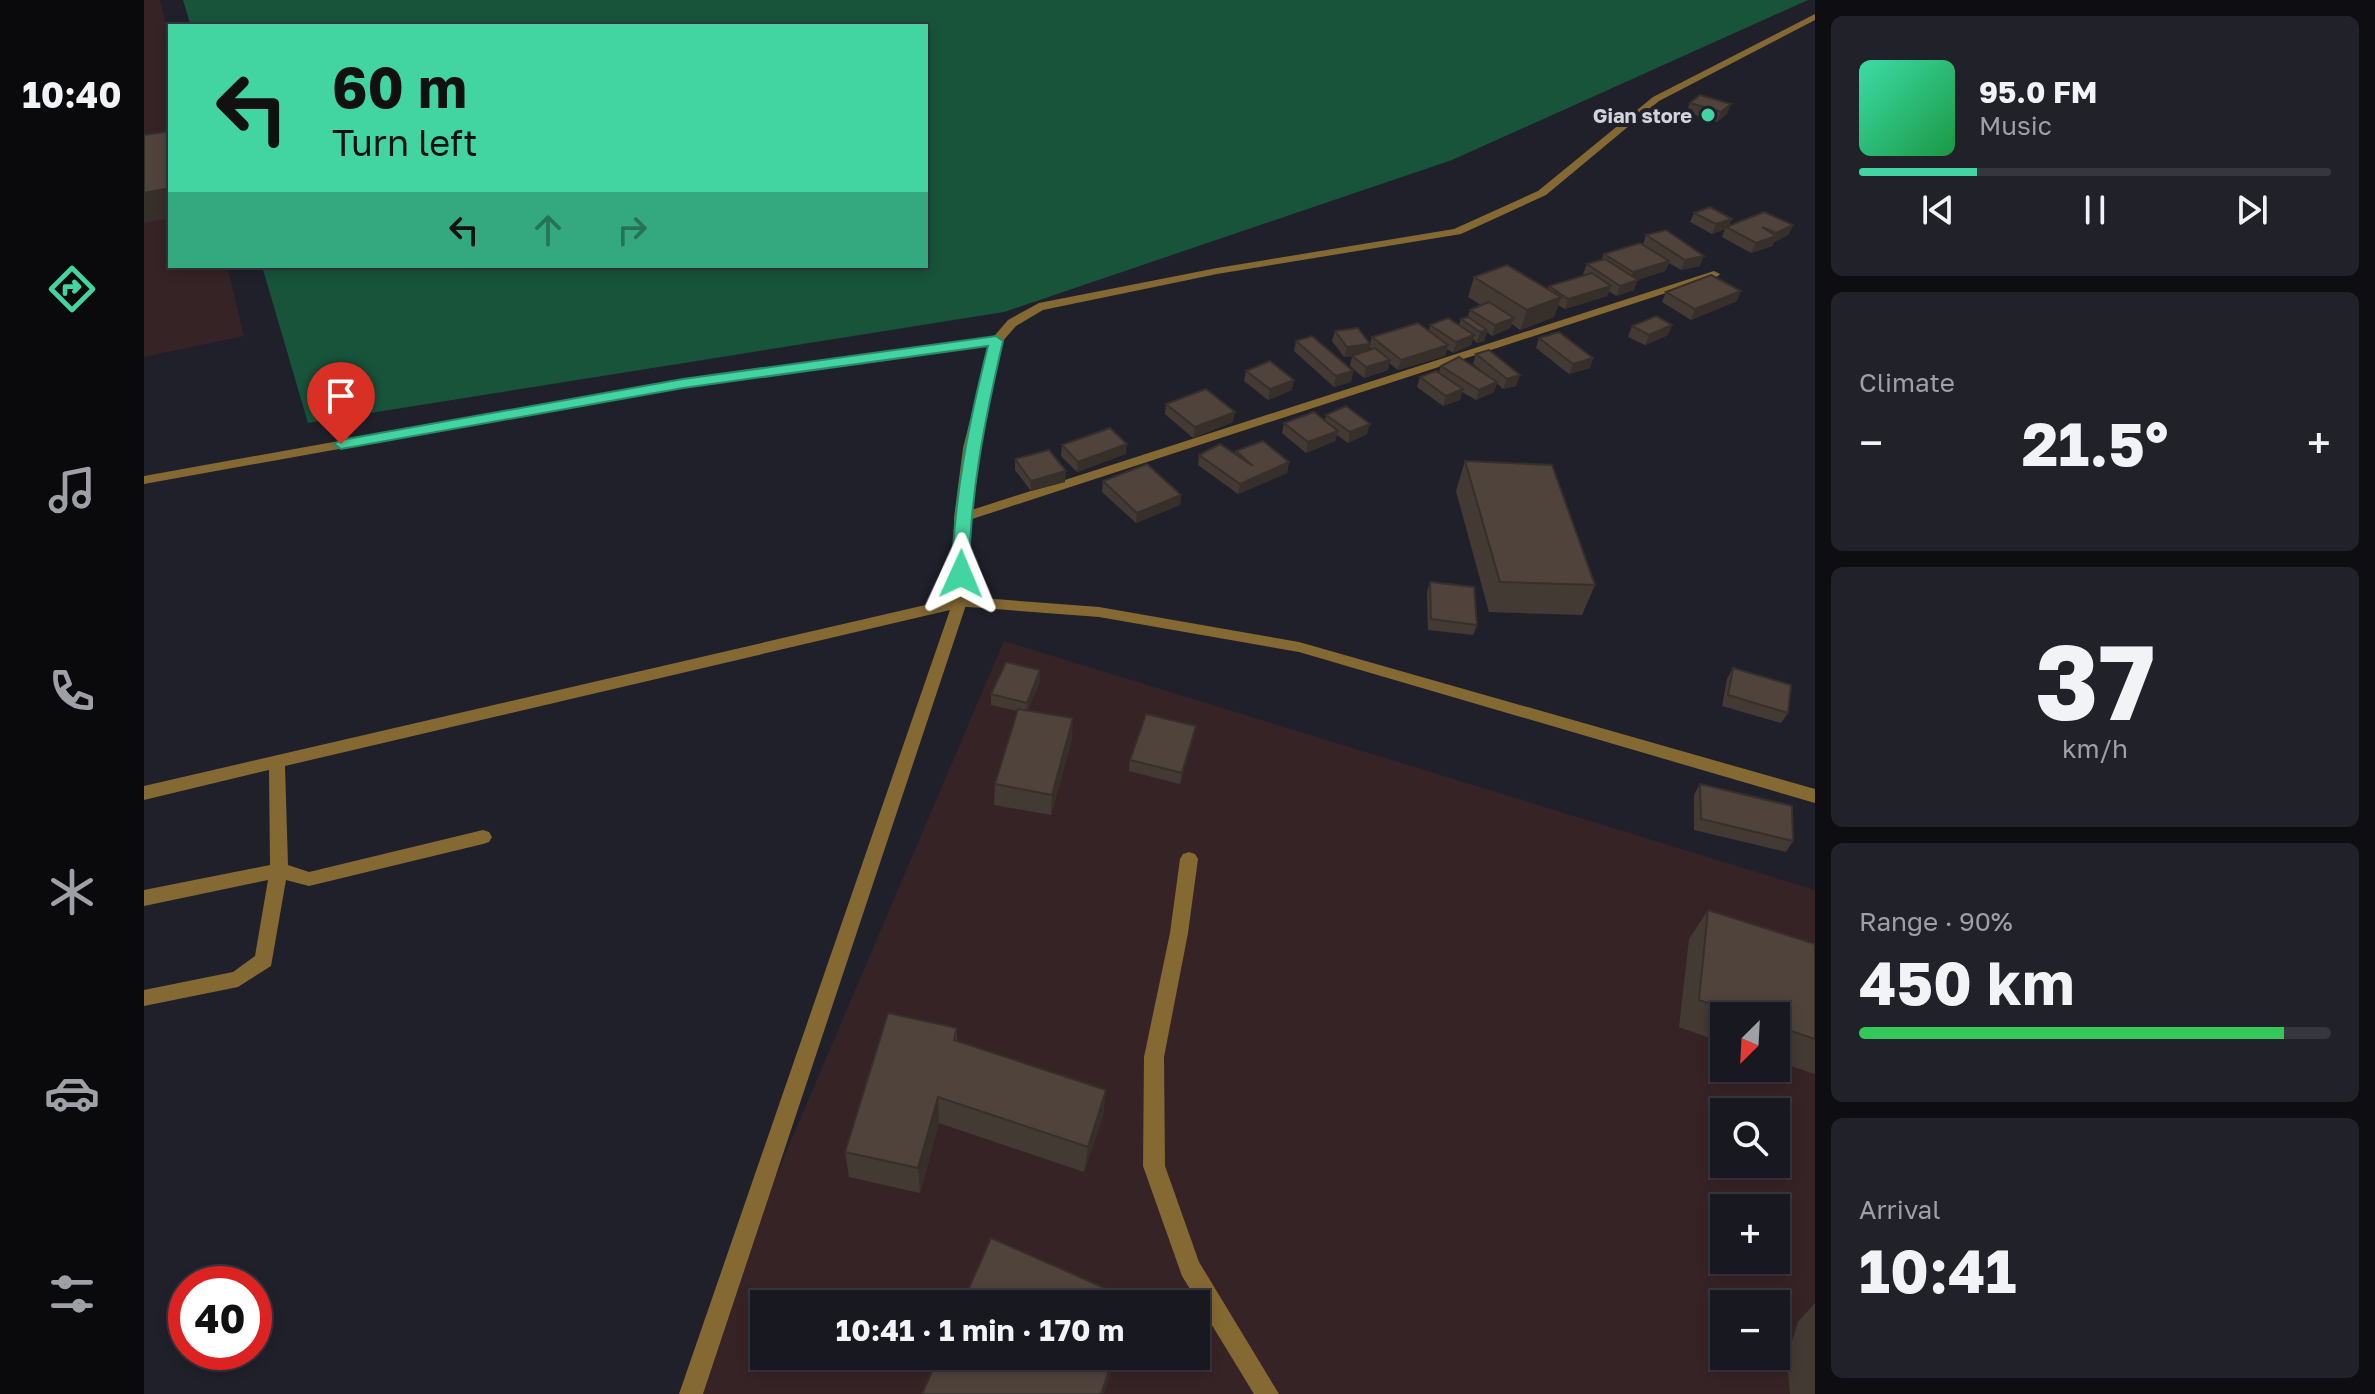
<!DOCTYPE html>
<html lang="en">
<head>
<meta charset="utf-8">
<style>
  :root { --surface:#181820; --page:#212129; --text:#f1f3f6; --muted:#9fa0a5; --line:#36373e; --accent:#42d4a1 }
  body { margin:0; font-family:"Golos Text",sans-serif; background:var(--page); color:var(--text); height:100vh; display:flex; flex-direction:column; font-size:30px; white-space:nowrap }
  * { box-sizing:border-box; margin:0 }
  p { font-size:26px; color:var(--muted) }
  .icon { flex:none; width:44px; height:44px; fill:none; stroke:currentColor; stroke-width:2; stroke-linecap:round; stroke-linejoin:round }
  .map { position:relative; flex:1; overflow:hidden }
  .panel { display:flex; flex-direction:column; gap:16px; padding:16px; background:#0d0d12; width:560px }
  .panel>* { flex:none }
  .hud { position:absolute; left:24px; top:24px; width:760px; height:244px; border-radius:0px; box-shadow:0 4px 12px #0003,0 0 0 2px var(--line); background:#42d4a1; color:#111; overflow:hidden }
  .needle { width:52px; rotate:204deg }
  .buttons { position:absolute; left:1566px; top:1002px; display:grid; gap:16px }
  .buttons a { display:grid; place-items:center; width:80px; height:80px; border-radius:0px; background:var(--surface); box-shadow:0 4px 12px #0003,0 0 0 2px var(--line); font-size:40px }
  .speed { position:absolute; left:24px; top:1266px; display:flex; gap:16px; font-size:40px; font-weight:700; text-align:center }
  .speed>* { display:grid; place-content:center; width:104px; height:104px; border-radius:50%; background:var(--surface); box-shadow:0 4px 12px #0003,0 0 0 2px var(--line); line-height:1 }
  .speed .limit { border:12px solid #d22; background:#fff; color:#111 }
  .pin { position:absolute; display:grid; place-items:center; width:68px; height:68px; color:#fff; margin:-82px -34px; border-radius:50% 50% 50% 0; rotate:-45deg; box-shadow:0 0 8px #0007 }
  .pin .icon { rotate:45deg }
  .me { position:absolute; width:88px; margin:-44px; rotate:1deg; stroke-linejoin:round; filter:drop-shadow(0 0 6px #0008) }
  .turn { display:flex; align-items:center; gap:28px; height:168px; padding:0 32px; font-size:36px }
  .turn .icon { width:104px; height:104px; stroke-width:2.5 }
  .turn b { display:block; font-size:56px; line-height:68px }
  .lanes { display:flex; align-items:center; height:76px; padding:0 32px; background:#0003; justify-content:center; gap:40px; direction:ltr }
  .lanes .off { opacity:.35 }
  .big { font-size:60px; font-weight:700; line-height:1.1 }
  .panel .widget { flex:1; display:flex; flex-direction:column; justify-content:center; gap:12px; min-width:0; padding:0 28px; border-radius:12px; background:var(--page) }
  .panel .dial { align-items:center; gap:0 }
  .dial b { font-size:104px; line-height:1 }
  .song { display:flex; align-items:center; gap:24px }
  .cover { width:96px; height:96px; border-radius:12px; background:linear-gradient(135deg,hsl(160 70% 55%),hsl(140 70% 35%)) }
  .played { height:8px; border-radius:4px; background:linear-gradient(90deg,var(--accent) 25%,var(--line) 25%) }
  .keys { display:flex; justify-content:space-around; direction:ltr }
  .heat { display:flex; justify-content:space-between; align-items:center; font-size:44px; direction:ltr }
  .charge { height:12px; border-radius:6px; background:linear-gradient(90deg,#34c759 90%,var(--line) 0) }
  .trip { position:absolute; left:606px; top:1290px; width:460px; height:80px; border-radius:0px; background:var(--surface); box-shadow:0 4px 12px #0003,0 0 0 2px var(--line); font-weight:700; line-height:80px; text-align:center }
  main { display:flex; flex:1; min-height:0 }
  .tab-bar { display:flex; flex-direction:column; width:144px; justify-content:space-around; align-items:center; background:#0a0a0d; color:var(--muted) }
  .tab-bar .icon { width:56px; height:56px }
  .tab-bar .selected { color:var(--accent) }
  .tab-bar b { font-size:36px; color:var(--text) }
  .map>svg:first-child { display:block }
</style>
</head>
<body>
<main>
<nav class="tab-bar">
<b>10:40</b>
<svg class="icon selected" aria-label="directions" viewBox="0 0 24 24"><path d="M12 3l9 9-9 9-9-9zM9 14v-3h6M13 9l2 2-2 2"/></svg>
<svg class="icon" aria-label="music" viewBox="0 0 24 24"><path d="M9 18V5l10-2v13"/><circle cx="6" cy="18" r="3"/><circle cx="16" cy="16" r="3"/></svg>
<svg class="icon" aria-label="phone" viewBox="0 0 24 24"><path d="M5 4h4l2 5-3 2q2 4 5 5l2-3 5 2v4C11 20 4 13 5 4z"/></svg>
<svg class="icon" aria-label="climate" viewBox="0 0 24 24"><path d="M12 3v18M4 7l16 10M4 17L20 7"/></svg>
<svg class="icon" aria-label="car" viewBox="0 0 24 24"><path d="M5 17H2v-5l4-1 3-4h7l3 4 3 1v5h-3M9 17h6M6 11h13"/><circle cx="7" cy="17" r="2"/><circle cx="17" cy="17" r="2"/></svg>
<svg class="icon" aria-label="filters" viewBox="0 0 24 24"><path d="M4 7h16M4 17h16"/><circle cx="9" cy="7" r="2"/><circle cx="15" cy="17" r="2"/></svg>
</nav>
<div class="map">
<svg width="1671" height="1394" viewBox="0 0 1671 1394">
  <rect width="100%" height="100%" fill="#20202b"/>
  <g fill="#362325" fill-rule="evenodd">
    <path d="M 0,0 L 16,0 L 26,40 L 26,266 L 83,266 L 100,336 L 0,357 Z"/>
    <path d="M 860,641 L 1671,890 L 1671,1394 L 539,1394 ZM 1580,1016 L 1632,1016 L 1632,1068 L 1580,1068 ZM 1580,1112 L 1632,1112 L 1632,1164 L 1580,1164 ZM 1580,1208 L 1632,1208 L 1632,1260 L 1580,1260 ZM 620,1304 L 1052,1304 L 1052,1356 L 620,1356 ZM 1580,1304 L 1632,1304 L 1632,1356 L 1580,1356 Z"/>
  </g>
  <path fill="#175439" d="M 39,0 L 1664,0 L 1308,160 L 860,312 L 164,423 L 118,266 L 782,266 L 782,26 L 47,26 Z"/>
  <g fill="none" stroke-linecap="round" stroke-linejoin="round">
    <g fill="#846932" fill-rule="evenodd">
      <path d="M 852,337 L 856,338 L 856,344 L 539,387 L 0,484 L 0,476 L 539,379 Z"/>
      <path d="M 816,597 L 823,602 L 559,1394 L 535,1394 L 806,610 L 141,766 L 144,865 L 165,872 L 339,830 L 345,832 L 348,837 L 345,842 L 339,844 L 165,886 L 142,880 L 127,966 L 94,987 L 0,1006 L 0,990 L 89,972 L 111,956 L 124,880 L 0,906 L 0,890 L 126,865 L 125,770 L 0,800 L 0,786 Z"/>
      <path d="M 1045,852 L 1051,854 L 1054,859 L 1044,933 L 1020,1057 L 1021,1166 L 1055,1262 L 1135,1394 L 1110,1394 L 1038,1276 L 999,1166 L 1000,1057 L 1026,933 L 1036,859 L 1039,854 Z"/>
    </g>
    <path fill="#846932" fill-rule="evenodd" d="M 1570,271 L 1576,274 L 1574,276 L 822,521 L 817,523 L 810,518 L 812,515 Z"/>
    <path fill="#846932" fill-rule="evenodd" d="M 1671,14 L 1671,20 L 1515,101 L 1402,195 L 1317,234 L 1073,274 L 899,310 L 872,326 L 858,342 L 833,448 L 824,518 L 824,597 L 955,607 L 1155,642 L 1671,789 L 1671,803 L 1155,652 L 955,617 L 811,606 L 809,602 L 810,518 L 819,448 L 846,341 L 864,320 L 895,303 L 1073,268 L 1310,229 L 1394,191 L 1509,97 Z"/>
  </g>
  <g fill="#443a34">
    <path d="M 1546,103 L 1583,114 L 1573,122 L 1542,112 Z"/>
    <path d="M 1550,213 L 1588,219 L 1584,226 L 1649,225 L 1644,235 L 1630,242 L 1628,246 L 1607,253 L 1578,237 L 1581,229 L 1568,234 L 1546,222 Z"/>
    <path d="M 1502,235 L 1556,266 L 1537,270 L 1525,263 L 1521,271 L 1493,280 L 1490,290 L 1472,296 L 1465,291 L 1463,296 L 1421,309 L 1414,305 L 1410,317 L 1376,330 L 1368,324 L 1366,328 L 1348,336 L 1343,332 L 1340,341 L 1333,343 L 1329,339 L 1327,345 L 1309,353 L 1303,349 L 1301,356 L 1254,370 L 1245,363 L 1244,370 L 1220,378 L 1206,366 L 1208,356 L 1200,357 L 1188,341 L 1191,331 L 1226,344 L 1224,350 L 1228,349 L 1225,347 L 1228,337 L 1285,330 L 1286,325 L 1315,325 L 1317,319 L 1324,317 L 1326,310 L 1337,305 L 1324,297 L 1330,277 L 1404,289 L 1405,286 L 1441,275 L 1439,274 L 1443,264 L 1457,260 L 1460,254 L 1499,245 Z"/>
    <path d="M 1522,292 L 1593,301 L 1547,320 L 1518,302 Z"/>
    <path d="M 1488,326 L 1524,335 L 1501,345 L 1484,337 Z"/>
    <path d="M 1395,338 L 1449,358 L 1446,368 L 1425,374 L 1392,348 Z"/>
    <path d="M 1152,341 L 1209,371 L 1207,382 L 1190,387 L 1150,351 Z"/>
    <path d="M 1332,354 L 1376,375 L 1372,386 L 1359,389 L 1353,383 L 1350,392 L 1332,400 L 1318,392 L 1316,400 L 1299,406 L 1273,387 L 1276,377 L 1295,372 L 1297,366 L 1343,375 L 1329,364 Z"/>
    <path d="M 1102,371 L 1148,390 L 1124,400 L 1100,381 Z"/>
    <path d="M 1022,404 L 1089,422 L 1049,438 L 1021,414 Z"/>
    <path d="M 1182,415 L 1223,434 L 1204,443 L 1193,435 L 1191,441 L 1162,453 L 1138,433 L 1140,423 L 1181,420 Z"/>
    <path d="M 918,445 L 982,454 L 933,472 L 917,456 Z"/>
    <path d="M 1092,451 L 1145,462 L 1143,473 L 1094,494 L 1054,465 L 1055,455 L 1091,454 Z"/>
    <path d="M 871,459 L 921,482 L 887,491 L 871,470 Z"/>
    <path d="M 1321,461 L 1451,585 L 1438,615 L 1345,612 L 1312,491 Z"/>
    <path d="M 959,481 L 1037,495 L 1036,505 L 992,523 L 958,492 Z"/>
    <path d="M 1286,582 L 1333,625 L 1329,635 L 1284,630 L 1283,592 Z"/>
    <path d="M 1589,668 L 1644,713 L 1637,723 L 1578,706 L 1583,679 Z"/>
    <path d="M 896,670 L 896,681 L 884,710 L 928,739 L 907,815 L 850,805 L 851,784 L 873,711 L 847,705 L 847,694 Z"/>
    <path d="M 1050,736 L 1036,784 L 985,771 L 986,760 Z"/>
    <path d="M 1556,784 L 1649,841 L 1642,852 L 1550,830 L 1550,795 Z"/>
    <path d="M 1564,910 L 1671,944 L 1671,1074 L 1632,1061 L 1632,1016 L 1580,1016 L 1580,1043 L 1535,1027 L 1545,939 Z"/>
    <path d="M 813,1028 L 813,1041 L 962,1090 L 959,1116 L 940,1172 L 795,1123 L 776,1193 L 705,1177 L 701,1152 Z"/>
    <path d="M 1671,1303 L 1671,1394 L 1646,1394 L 1643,1357 L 1654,1322 Z"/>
  </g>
  <g fill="#372f2a">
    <path d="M 1587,104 L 1583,114 L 1573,122 L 1577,112 Z"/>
    <path d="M 26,188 L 26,218 L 0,223 L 0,193 Z"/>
    <path d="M 1588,219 L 1584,228 L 1582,227 L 1581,229 L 1568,234 L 1572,224 Z"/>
    <path d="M 1649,225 L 1644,235 L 1630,242 L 1628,246 L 1607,253 L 1612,243 L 1630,237 L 1632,233 Z"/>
    <path d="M 1560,256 L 1556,266 L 1537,270 L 1541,260 Z"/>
    <path d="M 1525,261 L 1521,271 L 1485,282 L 1489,272 Z"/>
    <path d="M 1494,280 L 1490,290 L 1472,296 L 1476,286 Z"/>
    <path d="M 1467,286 L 1463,296 L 1421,309 L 1424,299 Z"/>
    <path d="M 1597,291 L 1593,301 L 1547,320 L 1551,309 Z"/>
    <path d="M 1417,297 L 1410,317 L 1376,330 L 1383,310 Z"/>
    <path d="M 1370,318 L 1366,328 L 1348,336 L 1351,325 Z"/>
    <path d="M 1528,325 L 1524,335 L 1501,345 L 1505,335 Z"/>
    <path d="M 1343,330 L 1340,341 L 1333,343 L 1336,332 Z"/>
    <path d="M 1330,335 L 1327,345 L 1309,353 L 1312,342 Z"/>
    <path d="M 1226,344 L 1223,354 L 1200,357 L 1203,347 Z"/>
    <path d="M 1304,345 L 1301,356 L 1254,370 L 1257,360 Z"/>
    <path d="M 1449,358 L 1446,368 L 1425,374 L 1429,364 Z"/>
    <path d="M 1246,360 L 1244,370 L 1220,378 L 1222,367 Z"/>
    <path d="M 1209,371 L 1207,382 L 1190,387 L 1192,376 Z"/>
    <path d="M 1376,375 L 1372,386 L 1359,389 L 1363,379 Z"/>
    <path d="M 1150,380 L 1148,390 L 1124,400 L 1126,389 Z"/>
    <path d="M 1353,382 L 1350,392 L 1332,400 L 1335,390 Z"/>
    <path d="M 1319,389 L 1316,400 L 1299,406 L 1302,396 Z"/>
    <path d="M 1091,412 L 1089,422 L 1049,438 L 1051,427 Z"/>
    <path d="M 1226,424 L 1223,434 L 1204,443 L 1206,432 Z"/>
    <path d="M 1194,431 L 1191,441 L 1162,453 L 1164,442 Z"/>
    <path d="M 983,444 L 982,454 L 933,472 L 934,462 Z"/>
    <path d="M 1145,462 L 1143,473 L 1094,494 L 1096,484 Z"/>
    <path d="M 922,471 L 921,482 L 887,491 L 887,481 Z"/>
    <path d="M 1037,495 L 1036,505 L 992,523 L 993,513 Z"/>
    <path d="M 896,670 L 896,681 L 882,714 L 883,703 Z"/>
    <path d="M 929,718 L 928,739 L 907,815 L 908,795 Z"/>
    <path d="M 1052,726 L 1050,736 L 1036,784 L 1038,773 Z"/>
    <path d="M 962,1090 L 959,1116 L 940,1172 L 944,1147 Z"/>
    <path d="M 794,1097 L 795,1123 L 776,1193 L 774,1168 Z"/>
    <path d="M 970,1356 L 973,1356 L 960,1394 L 957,1394 Z"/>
  </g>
  <g fill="#4f433c" stroke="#372f2a" stroke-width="2">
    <path d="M 1556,95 L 1587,104 L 1577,112 L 1546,103 Z"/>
    <path d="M 26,131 L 26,188 L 0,193 L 0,135 Z"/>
    <path d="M 1566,207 L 1588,219 L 1572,224 L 1550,213 Z"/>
    <path d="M 1620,212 L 1649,225 L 1632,233 L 1618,227 L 1632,236 L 1612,243 L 1582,227 Z"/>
    <path d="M 1522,230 L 1560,256 L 1541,260 L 1502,235 Z"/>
    <path d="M 1496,243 L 1525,261 L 1489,272 L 1460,254 Z"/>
    <path d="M 1461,259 L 1494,280 L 1476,286 L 1443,264 Z"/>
    <path d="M 1363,265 L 1417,297 L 1383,310 L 1330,277 Z"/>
    <path d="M 1448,273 L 1467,286 L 1424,299 L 1405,286 Z"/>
    <path d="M 1567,275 L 1597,291 L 1551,309 L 1522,292 Z"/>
    <path d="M 1345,302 L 1370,318 L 1351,325 L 1326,310 Z"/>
    <path d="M 1512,316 L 1528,325 L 1505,335 L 1488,326 Z"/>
    <path d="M 1324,317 L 1343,330 L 1336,332 L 1317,319 Z"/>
    <path d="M 1304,318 L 1330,335 L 1312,342 L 1286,325 Z"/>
    <path d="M 1274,323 L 1304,345 L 1257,360 L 1228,337 Z"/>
    <path d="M 1214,328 L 1226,344 L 1203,347 L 1191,331 Z"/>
    <path d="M 1415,332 L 1449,358 L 1429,364 L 1395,338 Z"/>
    <path d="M 1168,336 L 1209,371 L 1192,376 L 1152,341 Z"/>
    <path d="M 1231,348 L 1246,360 L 1222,367 L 1208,356 Z"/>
    <path d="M 1345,350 L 1376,375 L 1363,379 L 1332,354 Z"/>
    <path d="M 1315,357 L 1353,382 L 1335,390 L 1297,366 Z"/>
    <path d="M 1126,361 L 1150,380 L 1126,389 L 1102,371 Z"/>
    <path d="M 1292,371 L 1319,389 L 1302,396 L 1276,377 Z"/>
    <path d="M 1062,389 L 1091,412 L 1051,427 L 1022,404 Z"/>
    <path d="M 1202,406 L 1226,424 L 1206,432 L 1182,415 Z"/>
    <path d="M 1170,412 L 1194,431 L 1164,442 L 1140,423 Z"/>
    <path d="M 966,428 L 983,444 L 934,462 L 918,445 Z"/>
    <path d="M 1119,441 L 1145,462 L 1096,484 L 1055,455 L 1076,444 L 1109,466 L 1092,451 Z"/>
    <path d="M 905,450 L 922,471 L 887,481 L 871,459 Z"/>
    <path d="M 1321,461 L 1408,465 L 1451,585 L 1356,582 Z"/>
    <path d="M 1003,464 L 1037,495 L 993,513 L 959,481 Z"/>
    <path d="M 1286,582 L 1330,587 L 1333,625 L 1287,619 Z"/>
    <path d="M 862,662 L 896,670 L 883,703 L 847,694 Z"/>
    <path d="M 1589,668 L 1647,685 L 1644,713 L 1584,695 Z"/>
    <path d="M 874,709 L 929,718 L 908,795 L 851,784 Z"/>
    <path d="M 1002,714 L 1052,726 L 1038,773 L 986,760 Z"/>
    <path d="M 1556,784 L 1648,806 L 1649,841 L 1557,819 Z"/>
    <path d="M 1564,910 L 1671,944 L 1671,1039 L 1632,1026 L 1632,1016 L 1602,1016 L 1555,1000 Z"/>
    <path d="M 744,1013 L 813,1028 L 810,1040 L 962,1090 L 944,1147 L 794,1097 L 774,1168 L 701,1152 Z"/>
    <path d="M 847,1238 L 990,1301 L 989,1304 L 818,1304 Z"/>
    <path d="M 795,1356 L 970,1356 L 957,1394 L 778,1394 Z"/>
  </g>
  <path fill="#42d4a1" stroke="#2b8a69" stroke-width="2" d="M 852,336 L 859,341 C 841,419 826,493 825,574 L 817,579 L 808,574 C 810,495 825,422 844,346 L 539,388 L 197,449 L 190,444 L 197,440 L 539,379 Z"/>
  <circle fill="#42d4a1" stroke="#20202b" stroke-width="3" cx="1564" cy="115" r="8"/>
  <g text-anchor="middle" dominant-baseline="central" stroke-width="8" stroke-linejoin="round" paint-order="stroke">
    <g font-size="20" font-weight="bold" fill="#d2d2da" stroke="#20202b" text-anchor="end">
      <text x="1548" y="115">Gian store</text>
    </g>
  </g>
</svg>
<div class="buttons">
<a><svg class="needle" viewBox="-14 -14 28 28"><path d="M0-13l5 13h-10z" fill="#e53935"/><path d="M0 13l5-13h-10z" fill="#9fa0a5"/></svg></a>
<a><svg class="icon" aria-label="search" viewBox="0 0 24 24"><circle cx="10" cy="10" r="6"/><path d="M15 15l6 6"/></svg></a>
<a>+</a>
<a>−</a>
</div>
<div class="speed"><div class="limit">40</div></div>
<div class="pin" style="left:197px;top:444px;background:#d93025"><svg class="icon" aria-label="arrive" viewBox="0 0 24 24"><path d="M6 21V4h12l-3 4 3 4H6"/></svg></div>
<svg class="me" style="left:817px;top:574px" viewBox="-20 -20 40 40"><path d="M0-17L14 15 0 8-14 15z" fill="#42d4a1" stroke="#fff" stroke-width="4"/></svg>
<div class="trip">10:41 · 1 min · 170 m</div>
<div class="hud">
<div class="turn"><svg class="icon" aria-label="left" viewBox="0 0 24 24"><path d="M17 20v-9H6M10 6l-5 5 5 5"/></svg><div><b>60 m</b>Turn left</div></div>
<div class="lanes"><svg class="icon" aria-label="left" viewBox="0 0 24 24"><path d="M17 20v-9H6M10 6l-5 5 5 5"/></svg><svg class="icon off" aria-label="ahead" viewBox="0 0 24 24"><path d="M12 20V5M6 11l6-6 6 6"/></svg><svg class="icon off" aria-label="right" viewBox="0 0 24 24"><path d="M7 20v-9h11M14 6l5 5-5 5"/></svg></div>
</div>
</div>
<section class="panel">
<div class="widget">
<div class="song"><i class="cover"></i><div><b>95.0 FM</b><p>Music</p></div></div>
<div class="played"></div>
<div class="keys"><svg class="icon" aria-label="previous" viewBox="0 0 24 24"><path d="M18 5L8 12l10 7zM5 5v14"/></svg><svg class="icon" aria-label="pause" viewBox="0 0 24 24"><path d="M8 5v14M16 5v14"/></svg><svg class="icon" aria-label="next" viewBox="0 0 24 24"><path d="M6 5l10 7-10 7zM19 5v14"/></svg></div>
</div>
<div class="widget"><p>Climate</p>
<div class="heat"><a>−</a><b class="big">21.5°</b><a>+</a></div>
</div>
<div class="widget dial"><b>37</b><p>km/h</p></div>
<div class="widget"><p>Range · 90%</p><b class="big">450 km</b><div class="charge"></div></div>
<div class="widget"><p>Arrival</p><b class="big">10:41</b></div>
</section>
</main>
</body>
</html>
